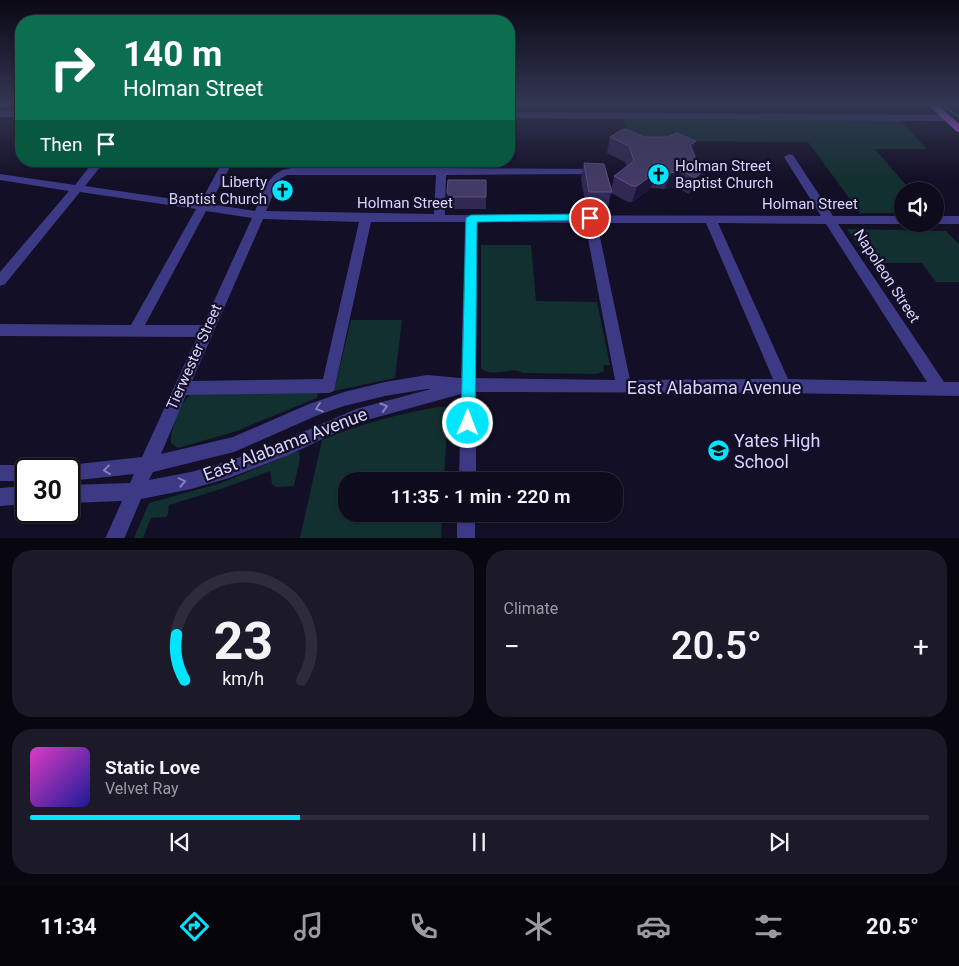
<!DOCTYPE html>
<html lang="en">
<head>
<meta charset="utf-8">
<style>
  :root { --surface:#0e0b1c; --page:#1c1929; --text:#f1f3f6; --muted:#9b9ba3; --line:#2e2b3b; --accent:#00e5ff }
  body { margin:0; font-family:Roboto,sans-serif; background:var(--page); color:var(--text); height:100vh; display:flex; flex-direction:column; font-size:19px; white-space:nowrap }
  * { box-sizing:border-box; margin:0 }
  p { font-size:16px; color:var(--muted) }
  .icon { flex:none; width:28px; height:28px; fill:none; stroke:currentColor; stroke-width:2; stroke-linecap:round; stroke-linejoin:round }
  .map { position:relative; height:538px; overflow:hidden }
  .sheet { display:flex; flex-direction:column; gap:12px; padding:12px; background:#08060f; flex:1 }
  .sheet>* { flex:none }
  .guide { position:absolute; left:15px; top:15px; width:500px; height:152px; border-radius:20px; box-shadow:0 1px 4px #0004,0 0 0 1px var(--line); background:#0b6e4f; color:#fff; overflow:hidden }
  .tools { position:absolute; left:894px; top:182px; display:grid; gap:10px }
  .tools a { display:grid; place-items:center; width:50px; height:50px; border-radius:50%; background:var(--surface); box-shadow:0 1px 4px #0004,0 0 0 1px var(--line); font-size:25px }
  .speed { position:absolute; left:15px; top:458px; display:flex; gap:10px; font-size:25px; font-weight:700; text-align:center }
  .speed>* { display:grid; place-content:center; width:65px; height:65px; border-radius:50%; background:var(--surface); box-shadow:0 1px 4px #0004,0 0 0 1px var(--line); line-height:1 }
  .speed .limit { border:2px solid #111; border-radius:8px; background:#fff; color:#111 }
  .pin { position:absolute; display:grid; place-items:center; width:42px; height:42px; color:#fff; margin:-21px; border:2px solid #fff; border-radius:50%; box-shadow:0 1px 5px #0007 }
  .me { position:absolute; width:55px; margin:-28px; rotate:1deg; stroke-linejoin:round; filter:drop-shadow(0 0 4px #0008) }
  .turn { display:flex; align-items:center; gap:18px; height:105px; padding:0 25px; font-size:22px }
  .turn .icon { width:65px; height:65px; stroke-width:2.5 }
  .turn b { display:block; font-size:35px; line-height:42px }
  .then { display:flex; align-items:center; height:48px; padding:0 25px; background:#0003; gap:10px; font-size:19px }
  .big { font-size:38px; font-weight:600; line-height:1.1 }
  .sheet .widget { flex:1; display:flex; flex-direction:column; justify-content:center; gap:8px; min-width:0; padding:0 18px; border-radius:20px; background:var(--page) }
  .sheet .dial { align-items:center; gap:0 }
  .dial svg { height:130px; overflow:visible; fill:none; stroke:var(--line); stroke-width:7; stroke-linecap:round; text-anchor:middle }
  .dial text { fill:var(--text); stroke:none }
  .song { display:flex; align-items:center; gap:15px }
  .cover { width:60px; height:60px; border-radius:8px; background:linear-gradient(135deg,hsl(310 70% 55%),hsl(240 70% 35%)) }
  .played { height:5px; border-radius:2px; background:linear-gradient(90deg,var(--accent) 30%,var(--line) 30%) }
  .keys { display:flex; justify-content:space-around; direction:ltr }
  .heat { display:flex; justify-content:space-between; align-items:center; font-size:28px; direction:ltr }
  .sheet .tiles { flex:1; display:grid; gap:12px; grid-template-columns:1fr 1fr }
  .widget:last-child { grid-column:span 2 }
  .trip { position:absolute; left:338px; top:472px; width:285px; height:50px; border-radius:20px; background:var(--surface); box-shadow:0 1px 4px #0004,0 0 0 1px var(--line); font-weight:600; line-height:50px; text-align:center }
  .tab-bar { display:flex; height:80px; justify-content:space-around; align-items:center; background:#06040b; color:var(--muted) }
  .tab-bar .icon { width:35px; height:35px }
  .tab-bar .on { color:var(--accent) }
  .tab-bar b { font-size:22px; color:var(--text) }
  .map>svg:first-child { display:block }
</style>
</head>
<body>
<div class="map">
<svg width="959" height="539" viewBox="0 0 959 539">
  <rect width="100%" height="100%" fill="#130f26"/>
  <g fill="#12302f">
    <path d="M 622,117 L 900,120 L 927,149 L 875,149 L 911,191 L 902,191 L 902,213 L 860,213 L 808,142 L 630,141 Z"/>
    <path d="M 847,229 L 946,231 L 959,244 L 959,282 L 936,282 L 922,263 L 870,263 Z"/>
    <path d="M 481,245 L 531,245 L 536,301 L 597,302 L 610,365 L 603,365 L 604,371 L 597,374 L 523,373 C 511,366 496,377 483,370 L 481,368 Z"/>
    <path d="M 351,320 L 402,320 L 395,378 L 334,391 Z"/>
    <path d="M 318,392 L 317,398 L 234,432 L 178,448 L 171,443 C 170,429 179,405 190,395 Z"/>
    <path d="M 438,407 L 445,407 L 448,410 L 444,481 L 346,481 L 346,514 L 442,514 L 441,538 L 300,538 L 322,440 C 360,424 398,414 438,407 Z"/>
    <path d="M 299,451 L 300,458 L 294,486 L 276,487 L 272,484 L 270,471 L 221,489 L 169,505 L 168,514 L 166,517 L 151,518 L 143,538 L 134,538 L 149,503 L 221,483 Z"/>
  </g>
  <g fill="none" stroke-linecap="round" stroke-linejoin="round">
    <g fill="#3d3a85" fill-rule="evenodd">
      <rect x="0" y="111" width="21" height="6"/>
      <path d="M 509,112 L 947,115 L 952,118 L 947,121 L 509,118 Z"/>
      <path d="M 789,154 L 793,155 L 833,216 L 902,216 L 902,224 L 838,224 L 944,382 L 959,382 L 959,396 L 783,393 L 476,392 L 476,481 L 459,481 L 461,394 L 356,423 L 289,455 L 229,478 L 191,489 L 141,499 L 124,539 L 105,539 L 122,501 L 69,503 L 69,485 L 130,483 L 134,474 L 69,481 L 69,469 L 62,469 L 63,467 L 69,465 L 142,457 L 197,337 L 0,336 L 0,324 L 131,325 L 196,209 L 80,192 L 5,284 L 0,286 L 0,272 L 69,191 L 0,180 L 0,174 L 75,185 L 94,161 L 105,161 L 85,186 L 200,203 L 223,161 L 233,161 L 210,204 L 255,211 C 265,190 267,171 292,168 L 436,168 L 437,161 L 447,161 L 447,168 L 600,169 L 605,172 L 604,174 L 446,175 L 445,215 L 821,216 L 784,157 ZM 287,175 L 436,175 L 434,214 L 266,211 L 280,179 ZM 206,211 L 252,218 L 203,325 L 145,325 ZM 263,219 L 359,222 L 323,379 L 192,381 ZM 371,222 L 465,222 L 461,378 L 427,375 L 385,382 L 344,392 L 309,404 L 233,437 L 161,454 L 186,395 L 329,393 L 334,391 ZM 477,222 L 585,223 L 615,380 L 476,378 ZM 597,223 L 706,223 L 773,379 L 630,380 ZM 718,223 L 826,224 L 927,382 L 788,379 ZM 427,389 L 431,389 L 356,409 L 278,443 L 229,461 L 191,472 L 149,480 L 153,472 L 234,452 L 318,415 L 344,406 L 385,396 Z"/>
      <rect x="935" y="216" width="24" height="8"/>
      <path d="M 0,465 L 26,465 L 33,469 L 26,469 L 26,481 L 0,481 Z"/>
      <path d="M 26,486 L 26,504 L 0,506 L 0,488 Z"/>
      <rect x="457" y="514" width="18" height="25"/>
    </g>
    <path fill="#c25bff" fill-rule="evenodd" d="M 927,104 L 937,104 L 959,124 L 959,132 L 956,131 Z"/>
    <path stroke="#00e5ff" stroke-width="1" d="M 941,104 L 959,117"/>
  </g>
  <g fill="#312854">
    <path d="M 610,137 L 644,137 L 693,151 L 694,161 L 702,183 L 689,194 L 676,187 L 665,189 L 651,188 L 632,202 L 628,202 L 611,193 L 608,208 L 586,208 L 581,179 L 584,163 L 611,190 L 614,176 L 627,167 L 625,162 L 607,153 Z"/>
    <path d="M 486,180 L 486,209 L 453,209 L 448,205 L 447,193 Z"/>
  </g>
  <g fill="#1d163a">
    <path d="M 696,141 L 690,157 L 690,145 Z"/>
    <path d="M 708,167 L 702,183 L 689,194 L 695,178 Z"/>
    <path d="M 682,171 L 676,187 L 665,189 L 670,173 Z"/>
    <path d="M 656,172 L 651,188 L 632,202 L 637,186 Z"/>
  </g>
  <g fill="#433a66" stroke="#5a527e">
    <path d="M 623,129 L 626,129 L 644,137 L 667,137 L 677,133 L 696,141 L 690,145 L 695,156 L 694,161 L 708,167 L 695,178 L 682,171 L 670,173 L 656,172 L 637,186 L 632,186 L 614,176 L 634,161 L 629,146 L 610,137 Z"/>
    <path d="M 584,163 L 604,164 L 612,192 L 589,192 Z"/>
    <path d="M 448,180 L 486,180 L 486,197 L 452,197 L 447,193 Z"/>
  </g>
  <defs><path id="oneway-chevron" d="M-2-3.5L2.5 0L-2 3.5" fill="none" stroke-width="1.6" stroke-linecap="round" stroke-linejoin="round" transform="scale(1.25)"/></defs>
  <g stroke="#837fbc">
    <use href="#oneway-chevron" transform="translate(384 407) rotate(-17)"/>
    <use href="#oneway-chevron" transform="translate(319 408) rotate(161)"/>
    <use href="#oneway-chevron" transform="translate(107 470) rotate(173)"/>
    <use href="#oneway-chevron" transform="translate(182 482) rotate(-11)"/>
  </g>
  <linearGradient id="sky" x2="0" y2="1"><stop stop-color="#0a0815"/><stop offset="0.58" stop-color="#333752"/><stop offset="1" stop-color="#333752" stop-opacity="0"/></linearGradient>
  <rect width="959" height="180" fill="url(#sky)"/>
  <path fill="#00e5ff" stroke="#0095a6" d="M 590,214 L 594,215 L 596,218 L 594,220 L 477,222 L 475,423 L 473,427 L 468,429 L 463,427 L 461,423 L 466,218 L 471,215 Z"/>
  <defs>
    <symbol id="church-disc" viewBox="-11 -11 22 22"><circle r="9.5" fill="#00e5ff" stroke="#130f26"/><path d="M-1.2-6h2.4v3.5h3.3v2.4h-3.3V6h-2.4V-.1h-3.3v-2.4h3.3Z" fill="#111"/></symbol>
    <symbol id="school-disc" viewBox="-11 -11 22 22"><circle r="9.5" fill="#00e5ff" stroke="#130f26"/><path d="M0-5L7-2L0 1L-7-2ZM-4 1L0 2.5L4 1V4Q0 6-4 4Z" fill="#111"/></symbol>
  </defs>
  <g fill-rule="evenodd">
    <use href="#church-disc" x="646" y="162" width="25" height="25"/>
    <use href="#church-disc" x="270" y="178" width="25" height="25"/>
    <use href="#school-disc" x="706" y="438" width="25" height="25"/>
  </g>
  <g text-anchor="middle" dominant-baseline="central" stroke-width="4.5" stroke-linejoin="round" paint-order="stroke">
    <g font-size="15" fill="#d9d4ff" stroke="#130f26" text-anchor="start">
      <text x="675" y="166">Holman Street<tspan x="675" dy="17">Baptist Church</tspan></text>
      <text x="267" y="182" text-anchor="end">Liberty<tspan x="267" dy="17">Baptist Church</tspan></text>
    </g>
    <g font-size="15" fill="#d9d4ff" stroke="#130f26">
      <text x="405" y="203">Holman Street</text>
      <text x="810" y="204">Holman Street</text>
      <text transform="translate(887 276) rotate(57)">Napoleon Street</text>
      <text transform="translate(194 357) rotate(-66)">Tierwester Street</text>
    </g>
    <g font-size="18" fill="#d9d4ff" stroke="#130f26">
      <text x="714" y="387">East Alabama Avenue</text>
      <text transform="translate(285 444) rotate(-21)">East Alabama Avenue</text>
    </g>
    <g font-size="18" fill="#d9d4ff" stroke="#130f26" text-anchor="start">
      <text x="734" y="440">Yates High<tspan x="734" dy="21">School</tspan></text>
    </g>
  </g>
</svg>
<div class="tools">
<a><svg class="icon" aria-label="sound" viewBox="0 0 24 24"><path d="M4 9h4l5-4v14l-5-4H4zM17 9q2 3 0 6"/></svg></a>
</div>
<div class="speed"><div class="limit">30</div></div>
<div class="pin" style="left:590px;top:218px;background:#d93025"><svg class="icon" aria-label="arrive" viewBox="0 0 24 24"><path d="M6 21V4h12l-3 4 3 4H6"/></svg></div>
<svg class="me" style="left:468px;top:423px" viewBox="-20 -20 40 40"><circle r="17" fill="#00e5ff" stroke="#fff" stroke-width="3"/><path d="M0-11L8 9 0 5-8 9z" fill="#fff"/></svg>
<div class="trip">11:35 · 1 min · 220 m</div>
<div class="guide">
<div class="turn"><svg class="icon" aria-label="right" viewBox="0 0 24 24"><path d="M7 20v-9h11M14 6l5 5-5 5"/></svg><div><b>140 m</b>Holman Street</div></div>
<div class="then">Then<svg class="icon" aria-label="arrive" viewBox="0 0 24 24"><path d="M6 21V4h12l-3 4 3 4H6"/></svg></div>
</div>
</div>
<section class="sheet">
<div class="tiles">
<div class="widget dial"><svg viewBox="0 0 100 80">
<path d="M14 69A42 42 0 1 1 86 69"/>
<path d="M14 69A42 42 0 0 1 9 41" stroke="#00e5ff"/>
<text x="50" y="56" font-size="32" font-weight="700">23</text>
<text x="50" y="72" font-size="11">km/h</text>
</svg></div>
<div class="widget"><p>Climate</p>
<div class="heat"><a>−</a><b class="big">20.5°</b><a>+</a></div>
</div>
<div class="widget">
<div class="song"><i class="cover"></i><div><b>Static Love</b><p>Velvet Ray</p></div></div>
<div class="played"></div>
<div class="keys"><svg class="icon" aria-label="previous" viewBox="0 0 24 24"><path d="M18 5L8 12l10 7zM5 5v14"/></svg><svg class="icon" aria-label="pause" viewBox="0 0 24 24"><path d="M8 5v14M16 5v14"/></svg><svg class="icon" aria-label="next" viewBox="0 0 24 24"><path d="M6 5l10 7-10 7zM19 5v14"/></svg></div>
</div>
</div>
</section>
<nav class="tab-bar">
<b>11:34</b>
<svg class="icon on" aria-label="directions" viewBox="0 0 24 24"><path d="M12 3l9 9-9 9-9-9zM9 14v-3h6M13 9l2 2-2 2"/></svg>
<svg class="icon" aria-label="music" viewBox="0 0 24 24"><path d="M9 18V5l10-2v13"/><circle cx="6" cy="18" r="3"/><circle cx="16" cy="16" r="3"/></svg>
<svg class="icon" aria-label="phone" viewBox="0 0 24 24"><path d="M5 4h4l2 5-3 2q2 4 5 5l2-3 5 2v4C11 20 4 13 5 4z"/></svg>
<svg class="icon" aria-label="climate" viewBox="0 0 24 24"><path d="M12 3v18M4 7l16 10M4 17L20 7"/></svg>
<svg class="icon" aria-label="car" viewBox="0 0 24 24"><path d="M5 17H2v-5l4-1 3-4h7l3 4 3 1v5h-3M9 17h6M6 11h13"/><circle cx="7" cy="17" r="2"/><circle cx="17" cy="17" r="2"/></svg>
<svg class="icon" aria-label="filters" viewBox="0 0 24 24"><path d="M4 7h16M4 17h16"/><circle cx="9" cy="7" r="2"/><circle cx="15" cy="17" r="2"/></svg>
<b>20.5°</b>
</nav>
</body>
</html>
